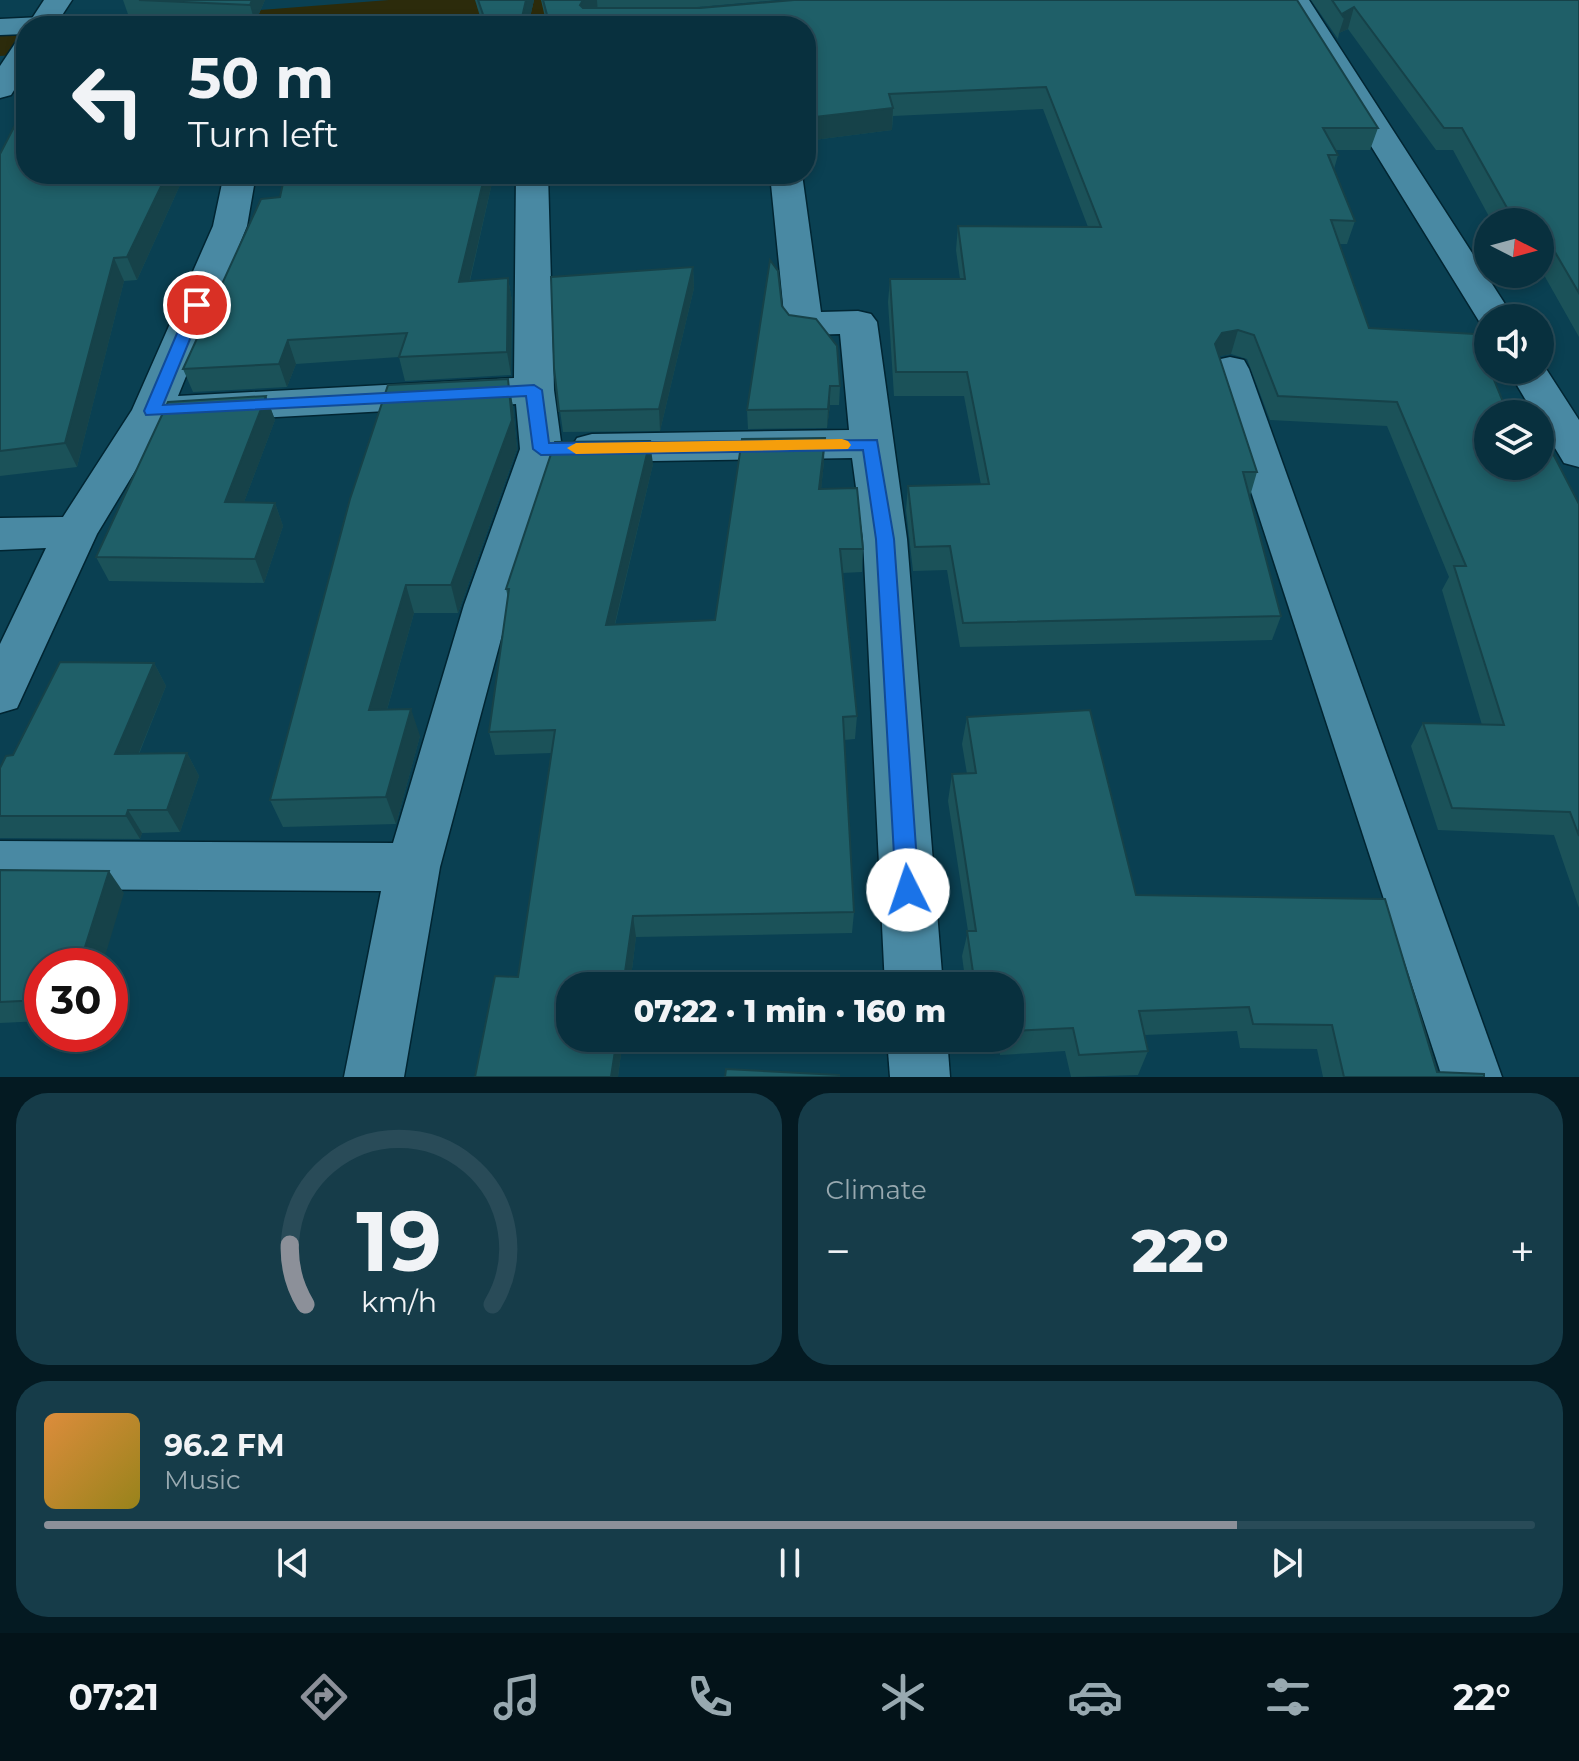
<!DOCTYPE html>
<html lang="en">
<head>
<meta charset="utf-8">
<style>
  :root { --surface:#08303e; --page:#163c49; --text:#f1f3f6; --muted:#98a9b0; --line:#294b58; --accent:#8c9099 }
  body { margin:0; font-family:Montserrat,sans-serif; background:var(--page); color:var(--text); height:100vh; display:flex; flex-direction:column; font-size:30px; white-space:nowrap }
  * { box-sizing:border-box; margin:0 }
  p { font-size:26px; color:var(--muted) }
  .icon { flex:none; width:44px; height:44px; fill:none; stroke:currentColor; stroke-width:2; stroke-linecap:round; stroke-linejoin:round }
  .map { position:relative; height:1077px; overflow:hidden }
  .drawer { display:flex; flex-direction:column; gap:16px; padding:16px; background:#041a22; flex:1 }
  .drawer>* { flex:none }
  .top-card { position:absolute; left:16px; top:16px; width:800px; height:168px; border-radius:32px; box-shadow:0 4px 12px #0003,0 0 0 2px var(--line); background:#08303e; color:var(--text); overflow:hidden }
  .needle { width:52px; rotate:96deg }
  .fabs { position:absolute; left:1474px; top:208px; display:grid; gap:16px }
  .fabs a { display:grid; place-items:center; width:80px; height:80px; border-radius:50%; background:var(--surface); box-shadow:0 4px 12px #0003,0 0 0 2px var(--line); font-size:40px }
  .speed { position:absolute; left:24px; top:948px; display:flex; gap:16px; font-size:40px; font-weight:700; text-align:center }
  .speed>* { display:grid; place-content:center; width:104px; height:104px; border-radius:50%; background:var(--surface); box-shadow:0 4px 12px #0003,0 0 0 2px var(--line); line-height:1 }
  .speed .limit { border:12px solid #d22; background:#fff; color:#111 }
  .pin { position:absolute; display:grid; place-items:center; width:68px; height:68px; color:#fff; margin:-34px; border:4px solid #fff; border-radius:50%; box-shadow:0 2px 8px #0007 }
  .me { position:absolute; width:88px; margin:-44px; rotate:356deg; stroke-linejoin:round; filter:drop-shadow(0 0 6px #0008) }
  .turn { display:flex; align-items:center; gap:28px; height:168px; padding:0 40px; font-size:36px }
  .turn .icon { width:104px; height:104px; stroke-width:2.5 }
  .turn b { display:block; font-size:56px; line-height:68px }
  .big { font-size:60px; font-weight:800; line-height:1.1 }
  .drawer .tile { flex:1; display:flex; flex-direction:column; justify-content:center; gap:12px; min-width:0; padding:0 28px; border-radius:32px; background:var(--page) }
  .drawer .dial { align-items:center; gap:0 }
  .dial svg { height:208px; overflow:visible; fill:none; stroke:var(--line); stroke-width:7; stroke-linecap:round; text-anchor:middle }
  .dial text { fill:var(--text); stroke:none }
  .song { display:flex; align-items:center; gap:24px }
  .cover { width:96px; height:96px; border-radius:12px; background:linear-gradient(135deg,hsl(30 70% 55%),hsl(50 70% 35%)) }
  .played { height:8px; border-radius:4px; background:linear-gradient(90deg,var(--accent) 80%,var(--line) 80%) }
  .keys { display:flex; justify-content:space-around; direction:ltr }
  .heat { display:flex; justify-content:space-between; align-items:center; font-size:44px; direction:ltr }
  .drawer .tiles { flex:1; display:grid; gap:16px; grid-template-columns:1fr 1fr }
  .tile:last-child { grid-column:span 2 }
  .trip { position:absolute; left:556px; top:972px; width:468px; height:80px; border-radius:32px; background:var(--surface); box-shadow:0 4px 12px #0003,0 0 0 2px var(--line); font-weight:800; line-height:80px; text-align:center }
  .dock { display:flex; height:128px; justify-content:space-around; align-items:center; background:#031319; color:var(--muted) }
  .dock .icon { width:56px; height:56px }
  .dock .active { color:var(--accent) }
  .dock b { font-size:36px; color:var(--text) }
  .map>svg:first-child { display:block }
</style>
</head>
<body>
<div class="map">
<svg width="1579" height="1077" viewBox="0 0 1579 1077">
  <rect width="100%" height="100%" fill="#0a4052"/>
  <g fill="none" stroke-linecap="round" stroke-linejoin="round">
    <g fill="#2c2b0b" fill-rule="evenodd">
      <path d="M 389,0 L 577,0 L 571,9 L 556,13 L 388,26 L 199,26 L 206,17 L 221,13 Z"/>
      <path d="M 26,28 L 26,54 L 0,56 L 0,30 Z"/>
    </g>
    <defs>
      <g id="street">
        <path d="M 1281,0 L 1309,0 L 1514,318 L 1488,318 L 1488,328 L 1482,326 Z"/>
        <path d="M 42,17 L 52,19 L 56,25 L 26,26 L 26,34 L 0,35 L 0,19 Z"/>
        <path d="M 224,174 L 256,174 L 247,226 L 178,396 L 514,378 L 516,174 L 548,174 L 554,390 L 562,449 L 510,605 L 440,867 L 404,1077 L 344,1077 L 381,891 L 0,889 L 0,841 L 393,843 L 464,605 L 520,449 L 516,404 L 164,423 L 97,534 L 17,708 L 0,713 L 0,644 L 46,548 L 0,550 L 0,518 L 63,517 L 132,410 L 213,226 Z"/>
        <path d="M 770,174 L 802,174 L 821,312 L 858,311 L 871,314 L 877,322 L 907,539 L 943,986 L 885,986 L 863,539 L 852,458 L 592,462 L 577,458 L 571,448 L 577,438 L 592,434 L 849,430 L 840,334 L 804,335 L 791,332 L 785,324 Z"/>
        <path d="M 1230,357 L 1244,360 L 1249,369 L 1502,1077 L 1442,1077 L 1211,369 L 1216,360 Z"/>
        <path d="M 1541,361 L 1579,420 L 1579,467 L 1564,463 L 1540,423 L 1540,414 L 1534,414 L 1508,370 L 1540,370 Z"/>
        <path d="M 887,1038 L 947,1038 L 950,1077 L 890,1077 Z"/>
      </g>
      <g id="secondary">
        <path d="M 44,0 L 72,0 L 55,26 L 27,26 Z"/>
        <path d="M 26,39 L 26,71 L 11,95 L 0,98 L 0,66 L 16,42 Z"/>
      </g>
    </defs>
    <use href="#street" stroke="#012532" stroke-width="3"/>
    <use href="#secondary" stroke="#012532" stroke-width="3"/>
    <use href="#street" fill="#4989a3" fill-rule="evenodd"/>
    <use href="#secondary" fill="#4989a3" fill-rule="evenodd"/>
  </g>
  <g fill="#1b5259">
    <path d="M 123,0 L 265,0 L 255,23 L 129,17 Z"/>
    <path d="M 475,0 L 534,0 L 528,26 L 483,26 Z"/>
    <path d="M 541,0 L 778,0 L 686,8 L 794,0 L 1297,0 L 1378,128 L 1370,150 L 1335,150 L 1338,155 L 1334,169 L 1355,221 L 1347,244 L 1339,244 L 1369,328 L 1475,334 L 1488,365 L 1488,370 L 1490,370 L 1508,414 L 1488,414 L 1488,466 L 1540,466 L 1540,450 L 1551,450 L 1579,504 L 1579,908 L 1554,835 L 1438,830 L 1411,746 L 1423,723 L 1482,725 L 1442,590 L 1449,577 L 1387,426 L 1270,420 L 1247,359 L 1231,354 L 1219,356 L 1257,472 L 1250,496 L 1281,616 L 1272,640 L 960,647 L 947,570 L 913,571 L 906,510 L 908,486 L 981,485 L 964,396 L 894,396 L 888,302 L 890,279 L 960,279 L 956,250 L 958,226 L 1088,227 L 1043,109 L 893,116 L 892,130 L 806,141 L 806,26 L 547,26 Z"/>
    <path d="M 1311,0 L 1579,0 L 1579,337 L 1540,268 L 1540,222 L 1492,222 L 1453,150 L 1436,150 L 1348,29 L 1339,33 L 1338,39 Z"/>
    <path d="M 0,154 L 185,174 L 137,280 L 124,281 L 77,467 L 0,476 Z"/>
    <path d="M 494,174 L 470,281 L 508,278 L 512,301 L 511,375 L 405,381 L 399,357 L 296,364 L 287,387 L 193,392 L 183,369 Z"/>
    <path d="M 693,267 L 694,288 L 660,431 L 563,432 L 554,368 Z"/>
    <path d="M 782,306 L 840,386 L 839,405 L 830,405 L 827,428 L 748,429 L 747,410 Z"/>
    <path d="M 508,379 L 513,407 L 517,449 L 458,613 L 414,613 L 387,710 L 420,736 L 396,824 L 283,827 L 270,800 Z"/>
    <path d="M 266,396 L 275,420 L 244,502 L 275,503 L 283,526 L 264,583 L 109,581 L 96,557 Z"/>
    <path d="M 824,461 L 821,489 L 863,549 L 862,572 L 842,573 L 857,716 L 855,739 L 844,740 L 854,912 L 852,933 L 636,937 L 630,986 L 570,986 L 623,1038 L 618,1077 L 475,1077 L 518,977 L 551,753 L 495,755 L 489,732 L 508,598 L 506,589 L 653,464 L 615,625 L 715,620 Z"/>
    <path d="M 154,663 L 166,686 L 139,754 L 187,753 L 199,776 L 180,832 L 142,833 L 140,839 L 0,838 L 0,768 L 13,755 Z"/>
    <path d="M 967,717 L 1136,895 L 1437,1072 L 1484,1077 L 1323,1077 L 1317,1049 L 1240,1048 L 1237,1031 L 1145,1035 L 1148,1051 L 1138,1075 L 1071,1077 L 1065,1051 L 1000,1055 L 997,1038 L 1010,1038 L 1010,986 L 966,986 L 962,956 L 968,931 L 948,801 L 952,774 L 967,774 L 962,744 Z"/>
    <path d="M 0,870 L 124,893 L 42,966 L 42,1021 L 0,1023 Z"/>
  </g>
  <g fill="#164249">
    <path d="M 252,0 L 265,0 L 255,23 L 250,5 Z"/>
    <path d="M 526,0 L 534,0 L 528,26 L 520,26 Z"/>
    <path d="M 583,0 L 597,0 L 598,15 L 586,18 L 580,5 Z"/>
    <path d="M 1354,7 L 1348,29 L 1339,33 L 1344,18 L 1342,14 Z"/>
    <path d="M 893,108 L 892,130 L 806,141 L 806,118 Z"/>
    <path d="M 167,174 L 185,174 L 137,280 L 127,257 Z"/>
    <path d="M 485,174 L 494,174 L 464,305 L 459,282 Z"/>
    <path d="M 114,258 L 124,281 L 77,467 L 65,443 Z"/>
    <path d="M 693,267 L 694,288 L 660,431 L 659,409 Z"/>
    <path d="M 508,278 L 512,301 L 511,375 L 507,352 Z"/>
    <path d="M 1238,330 L 1231,354 L 1215,357 L 1215,344 L 1222,333 Z"/>
    <path d="M 288,340 L 296,364 L 287,387 L 279,364 Z"/>
    <path d="M 508,379 L 513,407 L 517,449 L 458,613 L 451,585 Z"/>
    <path d="M 830,386 L 830,405 L 827,428 L 828,409 Z"/>
    <path d="M 266,396 L 275,420 L 235,526 L 225,502 Z"/>
    <path d="M 825,438 L 824,461 L 819,513 L 819,489 Z"/>
    <path d="M 650,441 L 653,464 L 609,648 L 606,625 Z"/>
    <path d="M 275,503 L 283,526 L 264,583 L 255,559 Z"/>
    <path d="M 406,585 L 414,613 L 379,738 L 369,710 Z"/>
    <path d="M 154,663 L 166,686 L 129,777 L 115,754 Z"/>
    <path d="M 411,709 L 420,736 L 396,824 L 386,797 Z"/>
    <path d="M 187,753 L 199,776 L 180,832 L 167,810 Z"/>
    <path d="M 128,810 L 142,833 L 140,839 L 126,816 Z"/>
    <path d="M 109,871 L 124,893 L 102,966 L 79,966 Z"/>
    <path d="M 633,916 L 636,937 L 630,986 L 623,986 Z"/>
    <path d="M 617,1038 L 623,1038 L 618,1077 L 611,1077 Z"/>
  </g>
  <g fill="#1f5f68" stroke="#164249" stroke-width="2">
    <path d="M 139,0 L 252,0 L 250,5 Z"/>
    <path d="M 478,0 L 526,0 L 520,26 L 487,26 Z"/>
    <path d="M 543,0 L 583,0 L 580,5 L 583,8 L 700,8 L 794,0 L 1297,0 L 1378,128 L 1323,128 L 1338,155 L 1328,155 L 1355,221 L 1331,220 L 1369,328 L 1475,334 L 1488,365 L 1488,370 L 1490,370 L 1508,414 L 1488,414 L 1488,466 L 1540,466 L 1540,450 L 1551,450 L 1579,504 L 1579,836 L 1570,812 L 1452,808 L 1423,723 L 1504,725 L 1454,566 L 1466,566 L 1397,402 L 1278,396 L 1254,335 L 1238,330 L 1222,333 L 1215,344 L 1257,472 L 1243,472 L 1281,616 L 963,623 L 950,546 L 915,547 L 908,486 L 989,484 L 967,372 L 896,372 L 890,279 L 965,279 L 958,226 L 1101,227 L 1046,87 L 889,94 L 893,108 L 806,118 L 806,26 L 550,26 Z"/>
    <path d="M 1332,0 L 1579,0 L 1579,293 L 1542,230 L 1540,230 L 1540,222 L 1515,222 L 1462,128 L 1444,128 L 1354,7 L 1342,14 L 1344,18 Z"/>
    <path d="M 26,104 L 26,174 L 167,174 L 127,257 L 114,258 L 65,443 L 0,451 L 0,154 Z"/>
    <path d="M 285,174 L 485,174 L 459,282 L 508,278 L 507,352 L 399,357 L 407,333 L 288,340 L 279,364 L 183,369 L 261,199 L 280,197 Z"/>
    <path d="M 770,260 L 778,271 L 782,306 L 789,315 L 816,319 L 837,346 L 840,386 L 830,386 L 828,409 L 747,410 Z"/>
    <path d="M 693,267 L 659,409 L 559,411 L 554,368 L 551,277 Z"/>
    <path d="M 508,379 L 512,420 L 451,585 L 406,585 L 369,710 L 411,709 L 386,797 L 270,800 L 350,499 L 388,385 Z"/>
    <path d="M 266,396 L 225,502 L 275,503 L 255,559 L 96,557 L 168,402 Z"/>
    <path d="M 825,438 L 819,489 L 857,488 L 863,549 L 840,549 L 857,716 L 843,717 L 854,912 L 633,916 L 623,986 L 570,986 L 570,1038 L 617,1038 L 611,1077 L 475,1077 L 495,976 L 518,977 L 555,730 L 489,732 L 509,589 L 506,589 L 555,442 L 650,441 L 606,625 L 715,620 L 742,439 Z"/>
    <path d="M 60,662 L 154,663 L 115,754 L 187,753 L 167,810 L 128,810 L 126,816 L 0,816 L 0,768 L 6,756 L 13,755 Z"/>
    <path d="M 1090,710 L 1136,895 L 1385,899 L 1437,1072 L 1484,1074 L 1484,1077 L 1344,1077 L 1332,1025 L 1253,1024 L 1249,1007 L 1139,1011 L 1148,1051 L 1079,1055 L 1073,1028 L 1010,1031 L 1010,986 L 975,986 L 967,931 L 976,931 L 952,774 L 976,773 L 967,717 Z"/>
    <path d="M 0,870 L 109,871 L 79,966 L 42,966 L 42,1000 L 0,1002 Z"/>
    <path d="M 726,1069 L 839,1075 L 839,1077 L 725,1077 Z"/>
  </g>
  <path fill="#1a73e8" stroke="#114b97" stroke-width="2" d="M 197,301 L 204,305 L 163,405 L 534,385 L 542,390 L 549,443 L 877,440 L 894,539 L 919,890 L 916,897 L 908,900 L 900,897 L 896,890 L 876,539 L 863,450 L 541,455 L 533,449 L 526,396 L 146,415 L 144,411 L 189,305 Z"/>
  <path fill="#f59e0b" d="M 842,439 L 848,441 L 851,445 L 848,449 L 576,454 L 567,448 L 576,443 Z"/>
</svg>
<div class="fabs">
<a><svg class="needle" viewBox="-14 -14 28 28"><path d="M0-13l5 13h-10z" fill="#e53935"/><path d="M0 13l5-13h-10z" fill="#98a9b0"/></svg></a>
<a><svg class="icon" aria-label="sound" viewBox="0 0 24 24"><path d="M4 9h4l5-4v14l-5-4H4zM17 9q2 3 0 6"/></svg></a>
<a><svg class="icon" aria-label="layers" viewBox="0 0 24 24"><path d="M12 4l9 5-9 5-9-5zM3 14l9 5 9-5"/></svg></a>
</div>
<div class="speed"><div class="limit">30</div></div>
<div class="pin" style="left:197px;top:305px;background:#d93025"><svg class="icon" aria-label="arrive" viewBox="0 0 24 24"><path d="M6 21V4h12l-3 4 3 4H6"/></svg></div>
<svg class="me" style="left:908px;top:890px" viewBox="-20 -20 40 40"><circle r="19" fill="#fff"/><path d="M0-13L10 11 0 6-10 11z" fill="#1a73e8"/></svg>
<div class="trip">07:22 · 1 min · 160 m</div>
<div class="top-card">
<div class="turn"><svg class="icon" aria-label="left" viewBox="0 0 24 24"><path d="M17 20v-9H6M10 6l-5 5 5 5"/></svg><div><b>50 m</b>Turn left</div></div>
</div>
</div>
<section class="drawer">
<div class="tiles">
<div class="tile dial"><svg viewBox="0 0 100 80">
<path d="M14 69A42 42 0 1 1 86 69"/>
<path d="M14 69A42 42 0 0 1 8 46" stroke="#8c9099"/>
<text x="50" y="56" font-size="32" font-weight="700">19</text>
<text x="50" y="72" font-size="11">km/h</text>
</svg></div>
<div class="tile"><p>Climate</p>
<div class="heat"><a>−</a><b class="big">22°</b><a>+</a></div>
</div>
<div class="tile">
<div class="song"><i class="cover"></i><div><b>96.2 FM</b><p>Music</p></div></div>
<div class="played"></div>
<div class="keys"><svg class="icon" aria-label="previous" viewBox="0 0 24 24"><path d="M18 5L8 12l10 7zM5 5v14"/></svg><svg class="icon" aria-label="pause" viewBox="0 0 24 24"><path d="M8 5v14M16 5v14"/></svg><svg class="icon" aria-label="next" viewBox="0 0 24 24"><path d="M6 5l10 7-10 7zM19 5v14"/></svg></div>
</div>
</div>
</section>
<nav class="dock">
<b>07:21</b>
<svg class="icon active" aria-label="directions" viewBox="0 0 24 24"><path d="M12 3l9 9-9 9-9-9zM9 14v-3h6M13 9l2 2-2 2"/></svg>
<svg class="icon" aria-label="music" viewBox="0 0 24 24"><path d="M9 18V5l10-2v13"/><circle cx="6" cy="18" r="3"/><circle cx="16" cy="16" r="3"/></svg>
<svg class="icon" aria-label="phone" viewBox="0 0 24 24"><path d="M5 4h4l2 5-3 2q2 4 5 5l2-3 5 2v4C11 20 4 13 5 4z"/></svg>
<svg class="icon" aria-label="climate" viewBox="0 0 24 24"><path d="M12 3v18M4 7l16 10M4 17L20 7"/></svg>
<svg class="icon" aria-label="car" viewBox="0 0 24 24"><path d="M5 17H2v-5l4-1 3-4h7l3 4 3 1v5h-3M9 17h6M6 11h13"/><circle cx="7" cy="17" r="2"/><circle cx="17" cy="17" r="2"/></svg>
<svg class="icon" aria-label="filters" viewBox="0 0 24 24"><path d="M4 7h16M4 17h16"/><circle cx="9" cy="7" r="2"/><circle cx="15" cy="17" r="2"/></svg>
<b>22°</b>
</nav>
</body>
</html>
